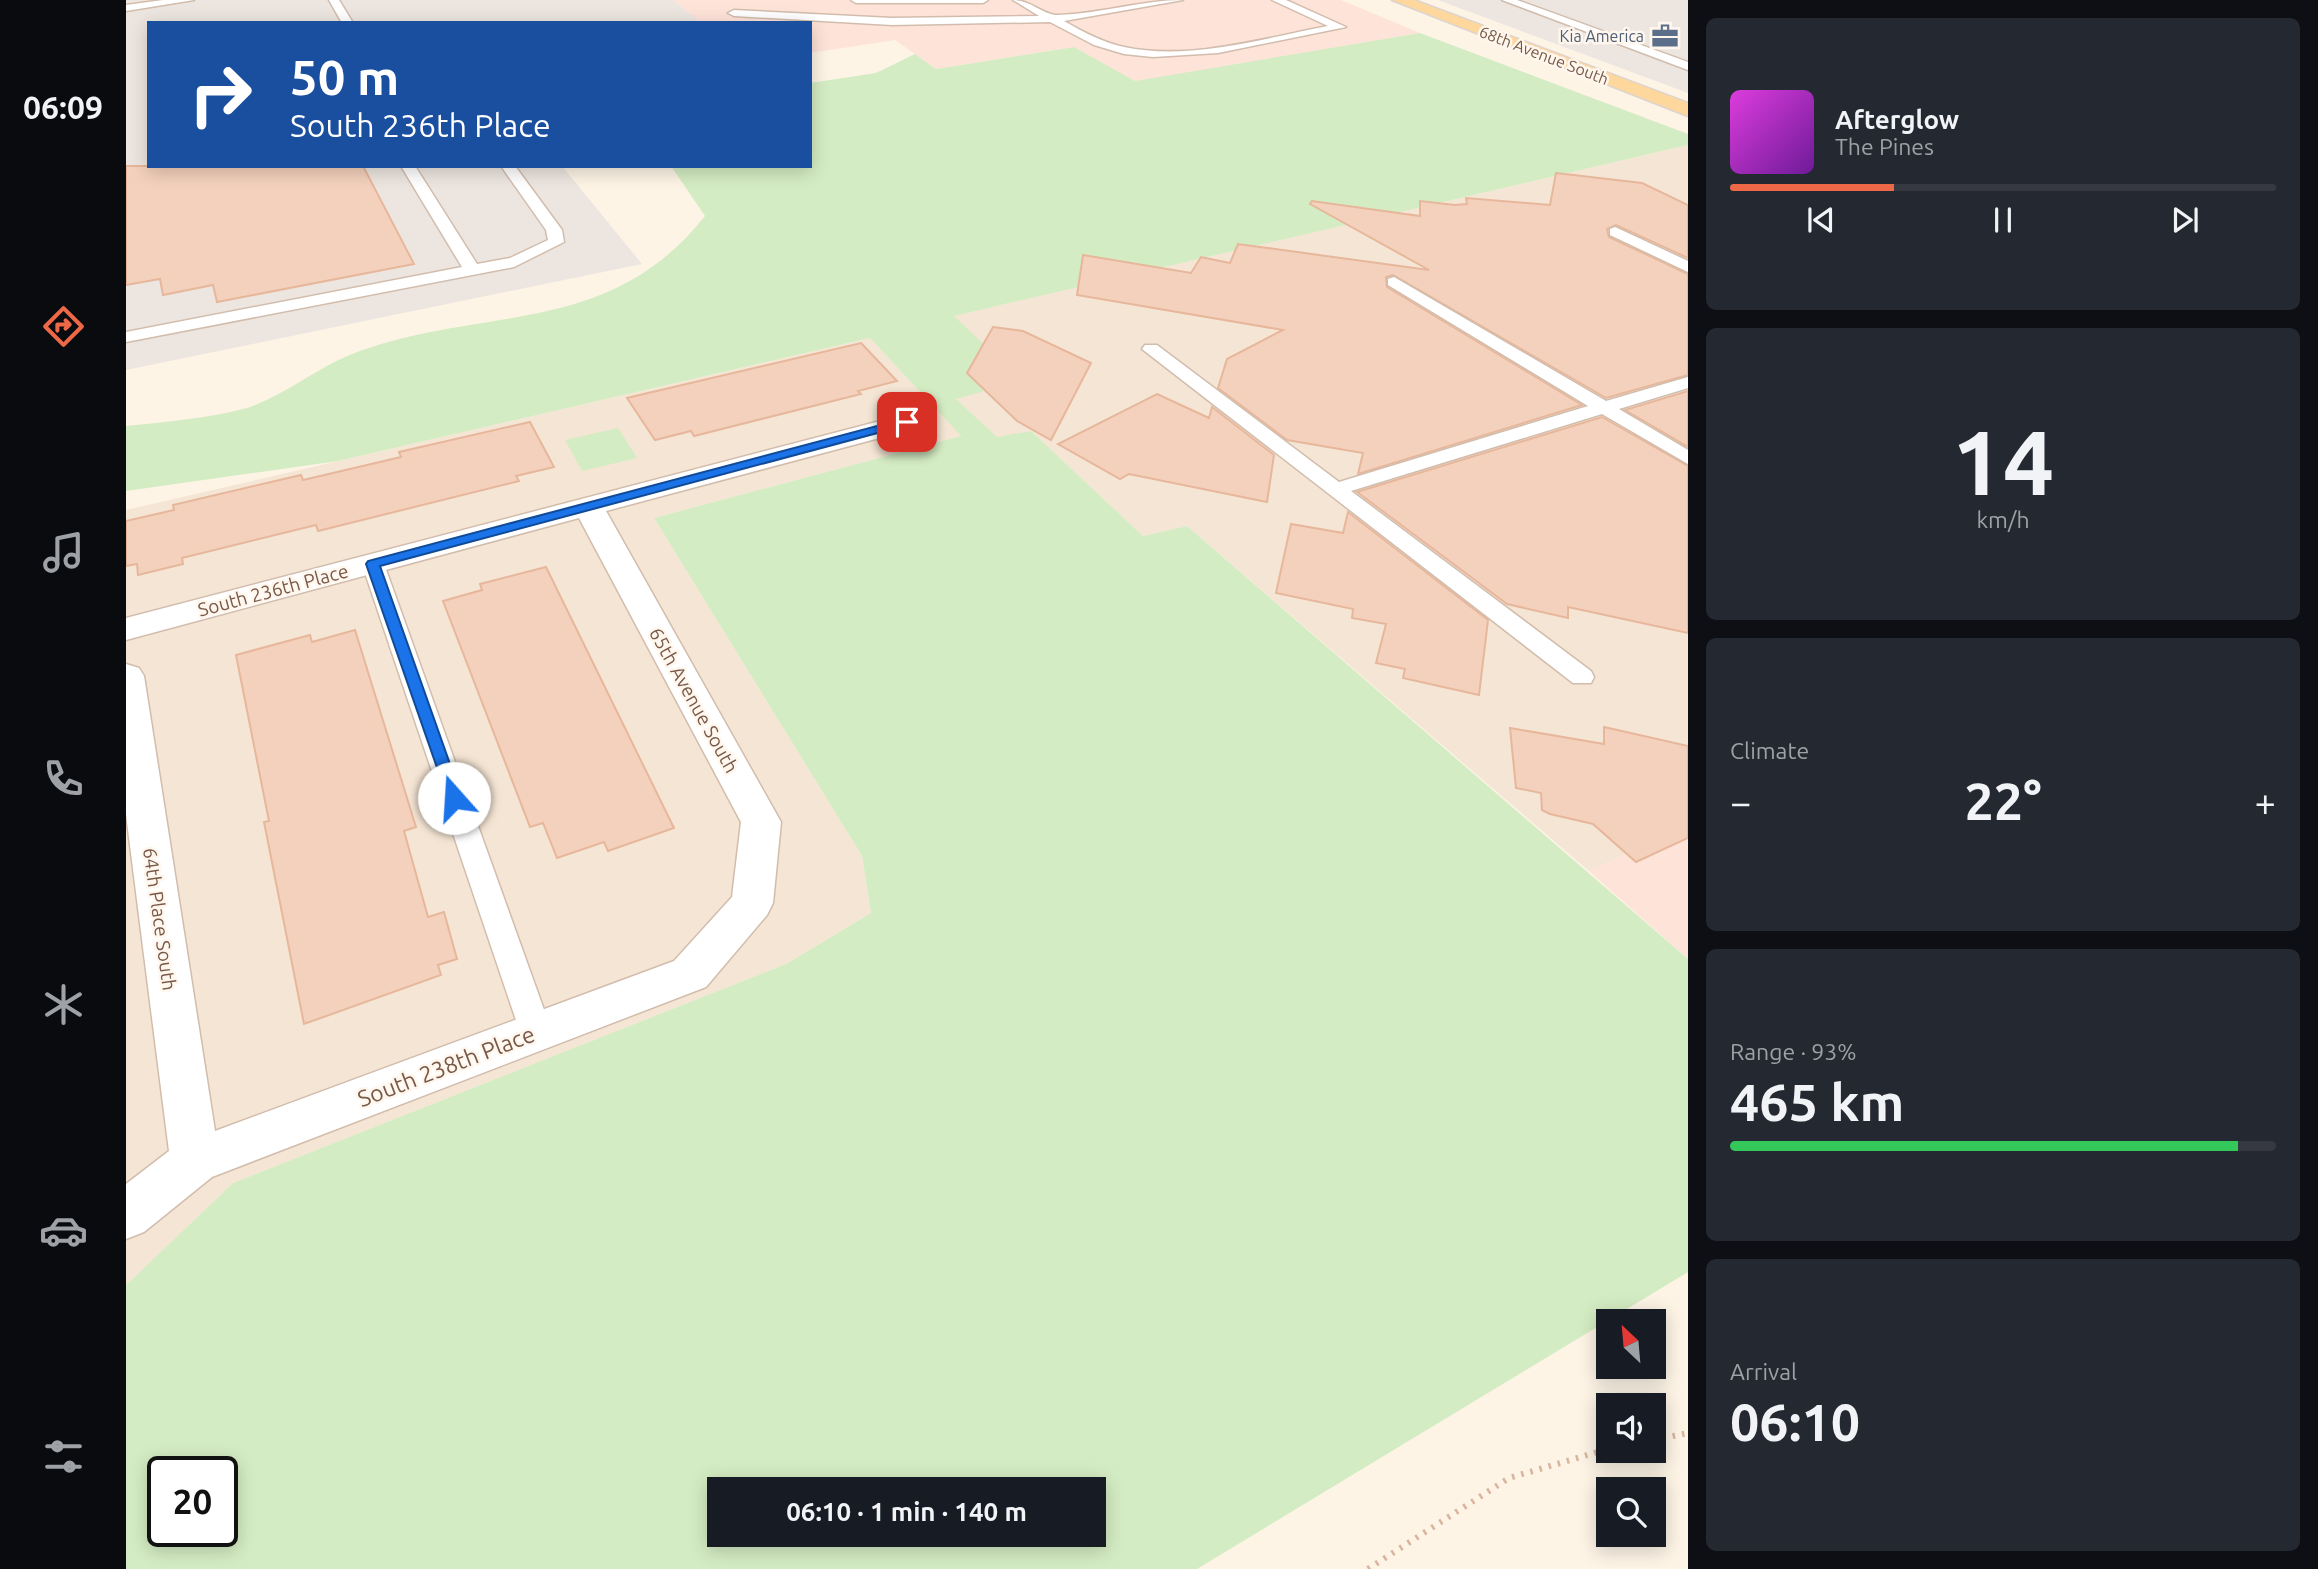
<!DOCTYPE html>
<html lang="en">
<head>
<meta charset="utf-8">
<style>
  :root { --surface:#171b24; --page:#242831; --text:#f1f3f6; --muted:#9ea1a6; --line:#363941; --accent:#ec6846 }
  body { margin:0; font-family:Ubuntu,sans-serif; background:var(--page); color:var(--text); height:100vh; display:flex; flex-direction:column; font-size:26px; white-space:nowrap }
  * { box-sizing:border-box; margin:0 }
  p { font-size:23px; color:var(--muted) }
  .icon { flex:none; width:38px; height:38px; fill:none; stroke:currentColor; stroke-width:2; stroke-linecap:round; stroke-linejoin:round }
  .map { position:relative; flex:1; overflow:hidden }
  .drawer { display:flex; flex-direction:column; gap:18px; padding:18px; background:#0d0f14; width:630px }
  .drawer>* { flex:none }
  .banner { position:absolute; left:21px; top:21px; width:665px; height:147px; border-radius:0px; box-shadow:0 4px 18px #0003; background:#1a4fa0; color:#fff; overflow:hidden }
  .needle { width:46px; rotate:334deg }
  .tools { position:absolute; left:1470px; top:1309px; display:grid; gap:14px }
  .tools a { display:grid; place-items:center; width:70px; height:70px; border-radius:0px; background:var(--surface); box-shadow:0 4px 18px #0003; font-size:35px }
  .speed { position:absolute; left:21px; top:1456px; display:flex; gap:14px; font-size:35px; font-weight:700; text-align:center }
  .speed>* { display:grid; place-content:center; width:91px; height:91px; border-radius:50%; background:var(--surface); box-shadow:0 4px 18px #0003; line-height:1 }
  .speed .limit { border:4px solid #111; border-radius:10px; background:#fff; color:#111 }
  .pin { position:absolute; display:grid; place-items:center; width:60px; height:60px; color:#fff; margin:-30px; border-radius:14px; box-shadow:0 4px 10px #0006 }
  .me { position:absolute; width:77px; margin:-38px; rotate:341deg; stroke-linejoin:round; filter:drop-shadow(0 0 5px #0008) }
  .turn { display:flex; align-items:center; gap:24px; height:147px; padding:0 28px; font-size:32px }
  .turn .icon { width:91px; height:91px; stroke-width:2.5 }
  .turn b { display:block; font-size:49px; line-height:60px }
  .big { font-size:52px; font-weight:700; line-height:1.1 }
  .drawer .widget { flex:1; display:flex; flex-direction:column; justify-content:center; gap:10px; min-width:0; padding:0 24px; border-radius:10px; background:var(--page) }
  .drawer .dial { align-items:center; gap:0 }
  .dial b { font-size:91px; line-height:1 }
  .song { display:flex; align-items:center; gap:21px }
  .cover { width:84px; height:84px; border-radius:10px; background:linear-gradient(135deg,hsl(300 70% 55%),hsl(280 70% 35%)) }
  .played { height:7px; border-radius:4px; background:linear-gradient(90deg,var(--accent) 30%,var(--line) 30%) }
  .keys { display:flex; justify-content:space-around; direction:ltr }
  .heat { display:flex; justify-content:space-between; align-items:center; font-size:38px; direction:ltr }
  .charge { height:10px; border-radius:5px; background:linear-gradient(90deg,#34c759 93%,var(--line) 0) }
  .trip { position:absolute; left:581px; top:1477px; width:399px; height:70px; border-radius:0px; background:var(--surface); box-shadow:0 4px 18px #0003; font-weight:700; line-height:70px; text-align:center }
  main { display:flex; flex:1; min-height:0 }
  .tabs { display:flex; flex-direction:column; width:126px; justify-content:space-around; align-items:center; background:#090b0e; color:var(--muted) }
  .tabs .icon { width:49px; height:49px }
  .tabs .current { color:var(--accent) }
  .tabs b { font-size:32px; color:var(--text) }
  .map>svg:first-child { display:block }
</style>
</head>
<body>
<main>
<nav class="tabs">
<b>06:09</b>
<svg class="icon current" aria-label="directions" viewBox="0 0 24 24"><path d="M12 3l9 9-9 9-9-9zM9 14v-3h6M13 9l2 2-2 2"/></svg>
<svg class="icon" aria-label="music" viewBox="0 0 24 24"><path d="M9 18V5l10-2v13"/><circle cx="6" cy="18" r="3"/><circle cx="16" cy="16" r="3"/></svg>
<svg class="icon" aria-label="phone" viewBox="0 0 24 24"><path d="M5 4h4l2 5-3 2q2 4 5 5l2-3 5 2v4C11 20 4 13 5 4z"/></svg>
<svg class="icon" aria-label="climate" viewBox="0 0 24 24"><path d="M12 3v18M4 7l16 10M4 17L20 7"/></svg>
<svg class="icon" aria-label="car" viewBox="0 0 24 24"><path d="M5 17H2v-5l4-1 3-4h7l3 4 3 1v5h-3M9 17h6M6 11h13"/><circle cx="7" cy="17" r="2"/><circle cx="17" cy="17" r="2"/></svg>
<svg class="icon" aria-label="filters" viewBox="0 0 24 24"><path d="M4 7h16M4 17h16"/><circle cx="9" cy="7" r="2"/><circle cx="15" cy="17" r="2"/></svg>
</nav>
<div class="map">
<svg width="1562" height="1569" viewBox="0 0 1562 1569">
  <rect width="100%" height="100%" fill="#fdf4e6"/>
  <g fill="#f5e5d4">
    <path d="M 1562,145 L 1562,826 L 1463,871 L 1061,526 L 1017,536 L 905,431 L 871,438 L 829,398 L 895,380 L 827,316 Z"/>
    <path d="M 744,338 L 835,436 L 528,518 L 736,856 L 745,913 L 660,964 L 107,1183 L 0,1285 L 0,510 Z"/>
  </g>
  <g fill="#fee3d9">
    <path d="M 547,0 L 1215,0 L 1294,33 L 1009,82 L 948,47 L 810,69 L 769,40 L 684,53 L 684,23 L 576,23 Z"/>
    <path d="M 1562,826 L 1562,959 L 1463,871 Z"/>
  </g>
  <g fill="#ede6e0">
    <path d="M 0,0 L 547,0 L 576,23 L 23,23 L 23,166 L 436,166 L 516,264 L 0,370 Z"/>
    <path d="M 1312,0 L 1562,0 L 1562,93 Z"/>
  </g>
  <g fill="#d4ecc3" fill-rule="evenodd">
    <path d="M 1294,33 L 1562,134 L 1562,145 L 828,316 L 896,380 L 830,399 L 871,437 L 905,431 L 1017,536 L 1061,526 L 1562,959 L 1562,1272 L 1071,1569 L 0,1569 L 0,1285 L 107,1183 L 660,964 L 745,913 L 736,856 L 528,518 L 835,436 L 744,338 L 212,461 L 0,491 L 0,426 C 38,422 85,418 121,408 C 158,396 190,368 226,354 C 354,304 481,340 579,216 L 545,166 L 684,166 L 684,83 L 750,73 L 789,54 L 810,69 L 948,47 L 1009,81 ZM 37,1472 L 96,1472 L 96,1531 L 37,1531 ZM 593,1489 L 968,1489 L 968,1535 L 593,1535 Z"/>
    <path d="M 492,428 L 511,458 L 456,471 L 439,440 Z"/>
  </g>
  <g fill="#f4d1bc" stroke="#e7b79c" stroke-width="2">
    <path d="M 0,166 L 237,166 L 288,264 L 91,302 L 87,285 L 37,295 L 34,279 L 0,285 Z"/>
    <path d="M 1430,173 L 1516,183 L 1562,205 L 1562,258 L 1490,225 L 1481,229 L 1483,237 L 1562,274 L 1562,375 L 1480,398 L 1267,275 L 1260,277 L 1261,287 L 1456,405 L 1232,474 L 1237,453 L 1161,440 L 1092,388 L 1101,359 L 1157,330 L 951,295 L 957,255 L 1065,273 L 1075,257 L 1104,263 L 1112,244 L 1303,270 L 1184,204 L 1186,201 L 1294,216 L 1294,201 L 1329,205 L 1341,204 L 1340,198 L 1424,205 Z"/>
    <path d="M 867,327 L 897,331 L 965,363 L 925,440 L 891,421 L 841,373 Z"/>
    <path d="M 735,343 L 771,381 L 732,391 L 735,394 L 568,436 L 565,431 L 529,440 L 501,398 Z"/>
    <path d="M 1562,391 L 1562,447 L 1499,410 Z"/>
    <path d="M 1031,394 L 1083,418 L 1086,407 L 1148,455 L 1141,502 L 1003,474 L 994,479 L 932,444 Z"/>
    <path d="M 1476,417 L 1562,466 L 1562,633 L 1442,607 L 1442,618 L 1381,604 L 1231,492 Z"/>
    <path d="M 404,422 L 428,467 L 390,476 L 393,481 L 192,531 L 190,525 L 56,558 L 57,564 L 12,575 L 11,564 L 0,566 L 0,521 L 48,510 L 47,505 L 175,475 L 177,480 L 275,457 L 273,452 Z"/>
    <path d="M 1222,512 L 1362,620 L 1353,695 L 1277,678 L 1279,669 L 1250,663 L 1260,624 L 1226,618 L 1227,609 L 1150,593 L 1165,524 L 1217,533 Z"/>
    <path d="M 420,567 L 548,828 L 482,851 L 478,842 L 431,858 L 417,823 L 404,827 L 317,601 L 356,590 L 354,584 Z"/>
    <path d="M 229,630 L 290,827 L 278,831 L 302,917 L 318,912 L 331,959 L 312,965 L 315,975 L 178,1024 L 138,822 L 143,821 L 110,655 L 184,635 L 186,642 Z"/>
    <path d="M 1478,727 L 1562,746 L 1562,838 L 1510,862 L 1467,824 L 1424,814 L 1416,810 L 1415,793 L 1390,788 L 1384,728 L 1478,744 Z"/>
  </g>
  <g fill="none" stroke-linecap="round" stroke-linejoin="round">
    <defs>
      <g id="lane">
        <path d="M 37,0 L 68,0 L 0,11 L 0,5 Z"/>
        <path d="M 203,0 L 213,0 L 227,23 L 216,23 Z"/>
        <path d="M 725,0 L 862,0 L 857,3 L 730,3 Z"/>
        <path d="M 887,0 C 905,0 917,15 932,15 C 974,14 1015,0 1057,0 L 938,21 C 957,32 976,42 998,47 C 1064,61 1138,38 1202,26 L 1146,0 L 1160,0 L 1220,27 L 1092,53 L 1027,57 L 998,54 L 968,45 L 924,22 L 766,25 L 608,16 L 602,13 L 608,10 L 766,18 L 913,16 Z"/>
        <path d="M 1376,0 L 1391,0 L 1562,62 L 1562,70 Z"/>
        <path d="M 275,166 L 289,166 L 351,264 L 384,258 L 422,240 L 420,230 L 375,166 L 389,166 L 436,230 L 438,242 L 388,267 L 0,342 L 0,332 L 336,267 Z"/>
        <path d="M 1489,227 L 1562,261 L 1562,272 L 1484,235 L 1484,229 Z"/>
        <path d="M 1268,277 L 1480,401 L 1562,377 L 1562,388 L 1493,409 L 1562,450 L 1562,464 L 1476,414 L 1225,491 L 1465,671 L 1468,677 L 1465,683 L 1447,683 L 1016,349 L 1019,345 L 1031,345 L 1213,482 L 1462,406 L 1262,285 L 1262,279 Z"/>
        <path d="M 247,557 L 258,564 L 426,1032 L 421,1041 L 410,1045 L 399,1041 L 394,1032 L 236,564 Z"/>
      </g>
      <path id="street" d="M 781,414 L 791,416 L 795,422 L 791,428 L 480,511 L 655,822 L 647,903 L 641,915 L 580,987 L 86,1177 L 18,1232 L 0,1239 L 0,1184 L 43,1151 L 0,814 L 0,664 L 13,668 L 18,676 L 89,1131 L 548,961 L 606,897 L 615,822 L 453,518 L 0,640 L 0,618 Z"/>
      <path id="primary" d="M 1266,0 L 1288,0 L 1562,103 L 1562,116 Z"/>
    </defs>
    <use href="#lane" stroke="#d2bdad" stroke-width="3"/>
    <use href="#street" stroke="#d2bdad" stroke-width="3"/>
    <use href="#primary" stroke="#dcd4d0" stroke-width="3"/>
    <g stroke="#d9b49f" stroke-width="6" stroke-dasharray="2.5 7" stroke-linecap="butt">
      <path d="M 1528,1440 L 1562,1433"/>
      <path d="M 1242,1569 L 1383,1478 L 1482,1449"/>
    </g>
    <use href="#lane" fill="#fff" fill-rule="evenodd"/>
    <use href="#street" fill="#fff" fill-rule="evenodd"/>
    <use href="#primary" fill="#fed79c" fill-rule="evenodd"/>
  </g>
  <path fill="#1a73e8" stroke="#114b97" stroke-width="2" d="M 781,418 L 787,422 L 785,424 L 254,566 L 336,798 L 328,804 L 323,802 L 240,564 L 242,561 Z"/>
  <defs>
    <symbol id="office-bare" viewBox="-9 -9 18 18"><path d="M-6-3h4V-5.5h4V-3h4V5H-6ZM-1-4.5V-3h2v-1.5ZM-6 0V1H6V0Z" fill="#5c6f8a" stroke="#fff7ed" stroke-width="2.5" paint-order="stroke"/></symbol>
  </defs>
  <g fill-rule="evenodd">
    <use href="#office-bare" x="1520" y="17" width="38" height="38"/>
  </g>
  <g text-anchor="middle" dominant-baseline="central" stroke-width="5" stroke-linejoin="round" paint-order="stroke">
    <g font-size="16" fill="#4e5e75" stroke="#fff7ed" text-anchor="end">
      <text x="1518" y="36">Kia America</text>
    </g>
    <g font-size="16" fill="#785949" stroke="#fff7ed">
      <text transform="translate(1418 55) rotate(21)">68th Avenue South</text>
    </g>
    <g font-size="19" fill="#785949" stroke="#fff7ed">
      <text transform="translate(147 590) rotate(-15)">South 236th Place</text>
      <text transform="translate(568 700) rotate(61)">65th Avenue South</text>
      <text transform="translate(34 919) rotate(82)">64th Place South</text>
    </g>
    <g font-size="23" fill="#785949" stroke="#fff7ed">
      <text transform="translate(320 1066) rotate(-21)">South 238th Place</text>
    </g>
  </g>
</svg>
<div class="tools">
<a><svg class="needle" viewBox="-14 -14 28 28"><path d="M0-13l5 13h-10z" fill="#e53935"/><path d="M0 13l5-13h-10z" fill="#9ea1a6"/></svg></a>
<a><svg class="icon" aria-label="sound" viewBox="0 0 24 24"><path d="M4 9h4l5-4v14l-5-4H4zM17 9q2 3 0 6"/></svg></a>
<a><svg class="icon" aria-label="search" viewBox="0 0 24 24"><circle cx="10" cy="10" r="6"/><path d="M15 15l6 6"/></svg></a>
</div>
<div class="speed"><div class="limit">20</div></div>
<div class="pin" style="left:781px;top:422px;background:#d93025"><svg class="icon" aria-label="arrive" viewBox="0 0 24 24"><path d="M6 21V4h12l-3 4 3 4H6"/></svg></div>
<svg class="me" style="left:328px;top:798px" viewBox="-20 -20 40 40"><circle r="19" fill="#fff"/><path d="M0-13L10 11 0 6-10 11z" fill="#1a73e8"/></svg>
<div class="trip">06:10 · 1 min · 140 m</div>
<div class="banner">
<div class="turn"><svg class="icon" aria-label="right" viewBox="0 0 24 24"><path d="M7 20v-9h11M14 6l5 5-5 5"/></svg><div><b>50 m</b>South 236th Place</div></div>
</div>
</div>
<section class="drawer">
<div class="widget">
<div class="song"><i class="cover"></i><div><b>Afterglow</b><p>The Pines</p></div></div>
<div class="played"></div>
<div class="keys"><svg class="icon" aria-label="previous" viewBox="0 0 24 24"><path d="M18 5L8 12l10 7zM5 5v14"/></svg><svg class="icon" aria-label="pause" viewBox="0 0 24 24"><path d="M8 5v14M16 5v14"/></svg><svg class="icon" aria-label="next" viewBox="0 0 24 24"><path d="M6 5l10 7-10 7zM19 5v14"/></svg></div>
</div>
<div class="widget dial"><b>14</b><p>km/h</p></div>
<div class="widget"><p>Climate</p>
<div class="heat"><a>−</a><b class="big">22°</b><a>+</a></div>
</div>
<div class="widget"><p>Range · 93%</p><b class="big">465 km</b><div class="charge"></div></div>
<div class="widget"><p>Arrival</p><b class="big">06:10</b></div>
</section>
</main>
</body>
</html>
